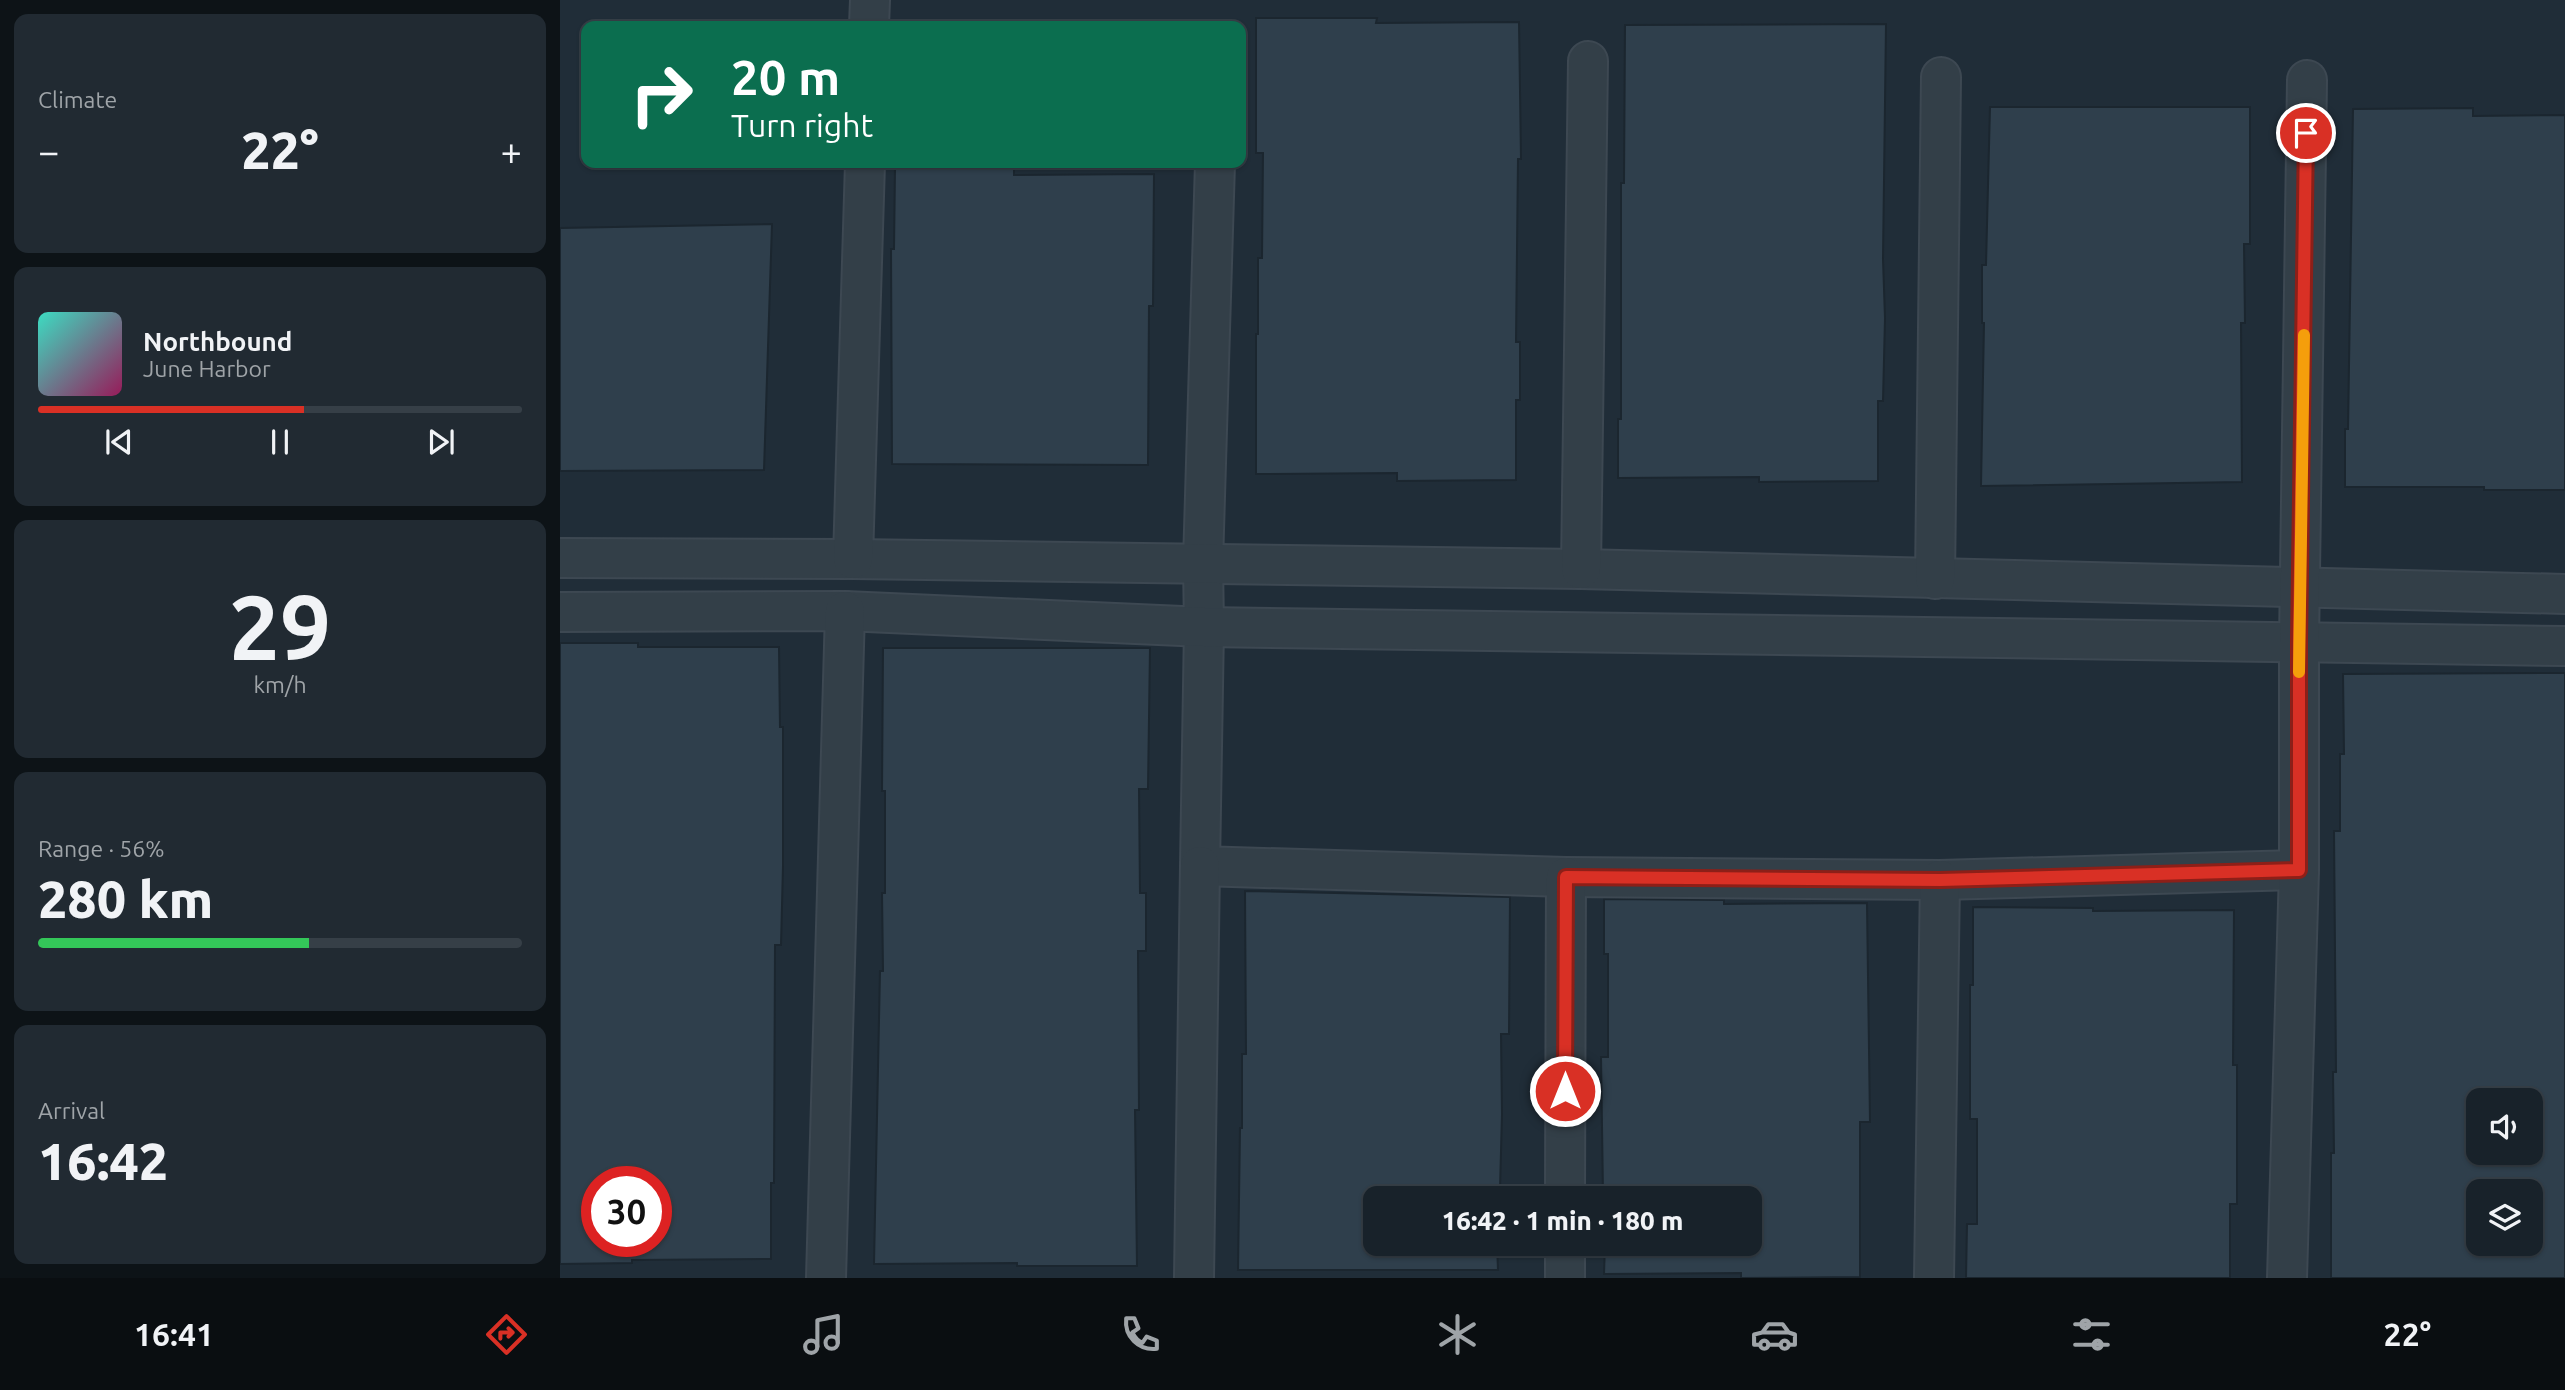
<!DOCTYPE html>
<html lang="en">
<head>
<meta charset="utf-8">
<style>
  :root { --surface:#18222a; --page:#212a32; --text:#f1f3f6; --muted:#9fa4a8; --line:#363f47; --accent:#d93025 }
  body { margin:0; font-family:Ubuntu,sans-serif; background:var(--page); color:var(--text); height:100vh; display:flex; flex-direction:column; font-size:26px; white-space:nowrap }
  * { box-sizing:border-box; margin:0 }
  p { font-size:23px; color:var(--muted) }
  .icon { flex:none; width:38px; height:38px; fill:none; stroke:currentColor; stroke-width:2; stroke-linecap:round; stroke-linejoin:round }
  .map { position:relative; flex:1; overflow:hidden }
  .drawer { display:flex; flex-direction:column; gap:14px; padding:14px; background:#0d1317; width:560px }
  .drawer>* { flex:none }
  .banner { position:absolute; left:21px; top:21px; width:665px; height:147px; border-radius:14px; box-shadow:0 2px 5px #0004,0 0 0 2px var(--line); background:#0b6e4f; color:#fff; overflow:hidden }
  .buttons { position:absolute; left:1906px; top:1088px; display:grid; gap:14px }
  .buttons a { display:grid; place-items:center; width:77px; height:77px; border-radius:14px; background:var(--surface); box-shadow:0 2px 5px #0004,0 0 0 2px var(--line); font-size:35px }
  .speed { position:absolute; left:21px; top:1166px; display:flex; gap:14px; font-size:35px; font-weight:700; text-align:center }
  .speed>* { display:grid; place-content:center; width:91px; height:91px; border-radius:50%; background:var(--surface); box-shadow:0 2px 5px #0004,0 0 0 2px var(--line); line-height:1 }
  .speed .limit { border:10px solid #d22; background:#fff; color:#111 }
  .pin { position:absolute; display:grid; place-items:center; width:60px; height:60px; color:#fff; margin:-30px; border:4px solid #fff; border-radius:50%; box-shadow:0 2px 7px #0007 }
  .me { position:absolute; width:77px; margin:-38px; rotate:0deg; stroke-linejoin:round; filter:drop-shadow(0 0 5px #0008) }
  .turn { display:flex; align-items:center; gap:24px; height:147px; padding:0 35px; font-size:32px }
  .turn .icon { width:91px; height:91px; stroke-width:2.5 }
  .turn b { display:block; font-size:49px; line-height:60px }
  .big { font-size:52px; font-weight:800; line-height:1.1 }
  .drawer .tile { flex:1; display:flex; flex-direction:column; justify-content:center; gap:10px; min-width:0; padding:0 24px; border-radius:14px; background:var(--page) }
  .drawer .dial { align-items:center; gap:0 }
  .dial b { font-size:91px; line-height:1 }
  .song { display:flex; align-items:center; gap:21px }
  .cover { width:84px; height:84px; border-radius:10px; background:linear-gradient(135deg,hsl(170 70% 55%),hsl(330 70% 35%)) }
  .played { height:7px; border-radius:4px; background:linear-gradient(90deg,var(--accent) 55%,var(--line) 55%) }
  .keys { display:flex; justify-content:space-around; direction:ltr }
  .heat { display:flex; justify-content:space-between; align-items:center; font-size:38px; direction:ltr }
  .charge { height:10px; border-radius:5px; background:linear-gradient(90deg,#34c759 56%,var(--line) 0) }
  .trip { position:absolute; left:803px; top:1186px; width:399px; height:70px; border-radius:14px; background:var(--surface); box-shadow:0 2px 5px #0004,0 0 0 2px var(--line); font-weight:800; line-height:70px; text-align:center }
  .menu { display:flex; height:112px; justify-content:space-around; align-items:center; background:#0a0e11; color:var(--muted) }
  .menu .icon { width:49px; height:49px }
  .menu .on { color:var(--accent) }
  .menu b { font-size:32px; color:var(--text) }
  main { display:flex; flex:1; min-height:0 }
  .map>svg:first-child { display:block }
</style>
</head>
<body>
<main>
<section class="drawer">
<div class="tile"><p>Climate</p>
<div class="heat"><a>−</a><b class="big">22°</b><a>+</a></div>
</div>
<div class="tile">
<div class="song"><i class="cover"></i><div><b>Northbound</b><p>June Harbor</p></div></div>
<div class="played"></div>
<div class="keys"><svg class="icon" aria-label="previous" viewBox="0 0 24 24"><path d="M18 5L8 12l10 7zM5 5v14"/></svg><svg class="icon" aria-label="pause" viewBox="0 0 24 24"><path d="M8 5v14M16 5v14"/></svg><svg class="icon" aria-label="next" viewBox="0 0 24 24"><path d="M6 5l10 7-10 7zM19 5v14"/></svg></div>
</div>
<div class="tile dial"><b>29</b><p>km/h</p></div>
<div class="tile"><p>Range · 56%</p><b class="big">280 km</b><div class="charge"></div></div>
<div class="tile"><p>Arrival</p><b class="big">16:42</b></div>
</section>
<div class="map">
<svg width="2005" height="1278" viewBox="0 0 2005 1278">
  <rect width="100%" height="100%" fill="#202d38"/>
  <g fill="#2f3f4c" stroke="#1b262f" stroke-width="2" fill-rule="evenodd">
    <path d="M 696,18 L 817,18 L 816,23 L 959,22 L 961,159 L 958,159 L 956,342 L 960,342 L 960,400 L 956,400 L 956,480 L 837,481 L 837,473 L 696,474 L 696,334 L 698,334 L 698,258 L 702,258 L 703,153 L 696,153 Z"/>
    <path d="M 1326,24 L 1323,259 L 1325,318 L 1323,401 L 1318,401 L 1318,481 L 1199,482 L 1199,477 L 1058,478 L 1058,419 L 1061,419 L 1061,183 L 1064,183 L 1065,25 Z"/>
    <path d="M 1430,107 L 1690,107 L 1690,244 L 1684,244 L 1685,323 L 1681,323 L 1682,482 L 1421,486 L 1424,323 L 1422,323 L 1422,265 L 1426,265 Z"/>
    <path d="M 1913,108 L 1913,116 L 2005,115 L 2005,490 L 1924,490 L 1924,487 L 1785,487 L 1785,429 L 1788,429 L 1793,109 Z"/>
    <path d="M 454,167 L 454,175 L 594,174 L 593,306 L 589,306 L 588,465 L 332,464 L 331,249 L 334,249 L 335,168 Z"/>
    <path d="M 212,224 L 204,470 L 0,471 L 0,228 Z"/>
    <path d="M 0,643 L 78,643 L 78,647 L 219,647 L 220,727 L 223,727 L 223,866 L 221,945 L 215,945 L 214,1183 L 211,1183 L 211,1259 L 72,1260 L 72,1263 L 0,1264 ZM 37,1181 L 96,1181 L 96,1241 L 37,1241 Z"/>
    <path d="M 323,648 L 590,648 L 588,789 L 579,789 L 580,893 L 586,893 L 586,951 L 578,951 L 579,1110 L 575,1110 L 577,1266 L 457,1266 L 457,1263 L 314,1264 L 320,971 L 323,971 L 322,893 L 325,893 L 325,791 L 322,791 Z"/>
    <path d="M 2005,673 L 2005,1278 L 1771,1278 L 1771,1153 L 1774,1153 L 1773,1072 L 1776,1072 L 1774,831 L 1780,831 L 1780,754 L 1784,754 L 1783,674 ZM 1918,1101 L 1970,1101 L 1970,1153 L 1918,1153 ZM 1918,1192 L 1970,1192 L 1970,1244 L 1918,1244 Z"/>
    <path d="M 685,891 L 950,897 L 949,1034 L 941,1034 L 942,1114 L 940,1189 L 937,1189 L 937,1199 L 816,1199 L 816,1244 L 937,1244 L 938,1270 L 678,1270 L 680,1128 L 682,1128 L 682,1054 L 686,1054 Z"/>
    <path d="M 1044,899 L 1164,900 L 1164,904 L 1307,903 L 1310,1122 L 1300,1122 L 1300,1277 L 1181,1278 L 1181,1273 L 1044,1274 L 1045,1244 L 1190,1244 L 1190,1199 L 1045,1199 L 1045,1195 L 1043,1195 L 1041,1057 L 1048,1057 L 1048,954 L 1044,954 Z"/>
    <path d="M 1413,907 L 1533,908 L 1533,911 L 1674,910 L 1673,1065 L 1677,1065 L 1677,1204 L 1670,1204 L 1670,1278 L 1406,1278 L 1407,1224 L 1417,1224 L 1417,1119 L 1410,1119 L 1410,985 L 1413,985 Z"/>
  </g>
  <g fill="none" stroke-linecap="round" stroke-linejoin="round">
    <defs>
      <g id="street">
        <path d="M 309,26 L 310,0"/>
        <path d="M 655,163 L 643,563 L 644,627 L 640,866 L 1006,877 L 1380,880 L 1739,870"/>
        <path d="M 0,558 L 293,559 L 1021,569 L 2005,594"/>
        <path d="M 293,559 L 305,163"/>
        <path d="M 1021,569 L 1028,61"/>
        <path d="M 1375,579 L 1381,77"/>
        <path d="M 0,612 L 285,611 L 644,627 L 2005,646"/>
        <path d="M 1005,1199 L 1006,877"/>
        <path d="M 266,1278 L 285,611"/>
        <path d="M 634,1278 L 640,866"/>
        <path d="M 1005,1278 L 1005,1244"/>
        <path d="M 1374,1278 L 1380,880"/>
        <path d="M 1727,1278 L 1739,870 L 1739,643 L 1747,80"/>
      </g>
    </defs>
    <use href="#street" stroke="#3d4852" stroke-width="42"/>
    <use href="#street" stroke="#333f48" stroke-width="38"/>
  </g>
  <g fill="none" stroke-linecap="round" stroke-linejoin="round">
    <defs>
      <path id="route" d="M 1005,1091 L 1006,877 L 1380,880 L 1739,870 L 1739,643 L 1746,133"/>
    </defs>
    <use href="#route" stroke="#8d1f18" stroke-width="18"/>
    <use href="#route" stroke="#d93025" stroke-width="12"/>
    <path stroke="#f59e0b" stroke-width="12" d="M 1739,672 L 1744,335"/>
  </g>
</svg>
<div class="buttons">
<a><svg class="icon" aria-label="sound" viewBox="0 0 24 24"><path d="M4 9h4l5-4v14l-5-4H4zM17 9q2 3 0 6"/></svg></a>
<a><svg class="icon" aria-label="layers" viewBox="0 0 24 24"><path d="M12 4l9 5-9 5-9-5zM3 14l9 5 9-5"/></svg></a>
</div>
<div class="speed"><div class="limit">30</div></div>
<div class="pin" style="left:1746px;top:133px;background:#d93025"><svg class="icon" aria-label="arrive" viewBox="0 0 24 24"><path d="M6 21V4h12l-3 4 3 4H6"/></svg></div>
<svg class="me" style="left:1005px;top:1091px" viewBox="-20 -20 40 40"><circle r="17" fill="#d93025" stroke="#fff" stroke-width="3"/><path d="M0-11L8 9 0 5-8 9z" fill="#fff"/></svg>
<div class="trip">16:42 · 1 min · 180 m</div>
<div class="banner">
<div class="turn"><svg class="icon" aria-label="right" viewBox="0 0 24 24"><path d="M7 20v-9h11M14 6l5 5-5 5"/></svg><div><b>20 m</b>Turn right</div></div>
</div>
</div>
</main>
<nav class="menu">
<b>16:41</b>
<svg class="icon on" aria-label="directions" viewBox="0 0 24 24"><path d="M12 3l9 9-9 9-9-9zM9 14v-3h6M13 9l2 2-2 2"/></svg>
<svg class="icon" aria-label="music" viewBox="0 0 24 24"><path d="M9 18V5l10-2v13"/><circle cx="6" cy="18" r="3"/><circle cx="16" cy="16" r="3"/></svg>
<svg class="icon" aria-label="phone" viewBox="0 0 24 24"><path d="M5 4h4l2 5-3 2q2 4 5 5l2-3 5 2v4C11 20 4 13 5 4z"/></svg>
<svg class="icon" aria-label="climate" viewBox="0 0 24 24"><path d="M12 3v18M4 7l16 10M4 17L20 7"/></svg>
<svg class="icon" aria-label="car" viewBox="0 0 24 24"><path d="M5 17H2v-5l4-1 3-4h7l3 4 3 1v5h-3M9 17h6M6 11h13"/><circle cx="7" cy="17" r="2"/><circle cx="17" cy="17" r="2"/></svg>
<svg class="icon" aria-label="filters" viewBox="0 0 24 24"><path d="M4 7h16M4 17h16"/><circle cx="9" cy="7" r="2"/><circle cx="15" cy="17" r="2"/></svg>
<b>22°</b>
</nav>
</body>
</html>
